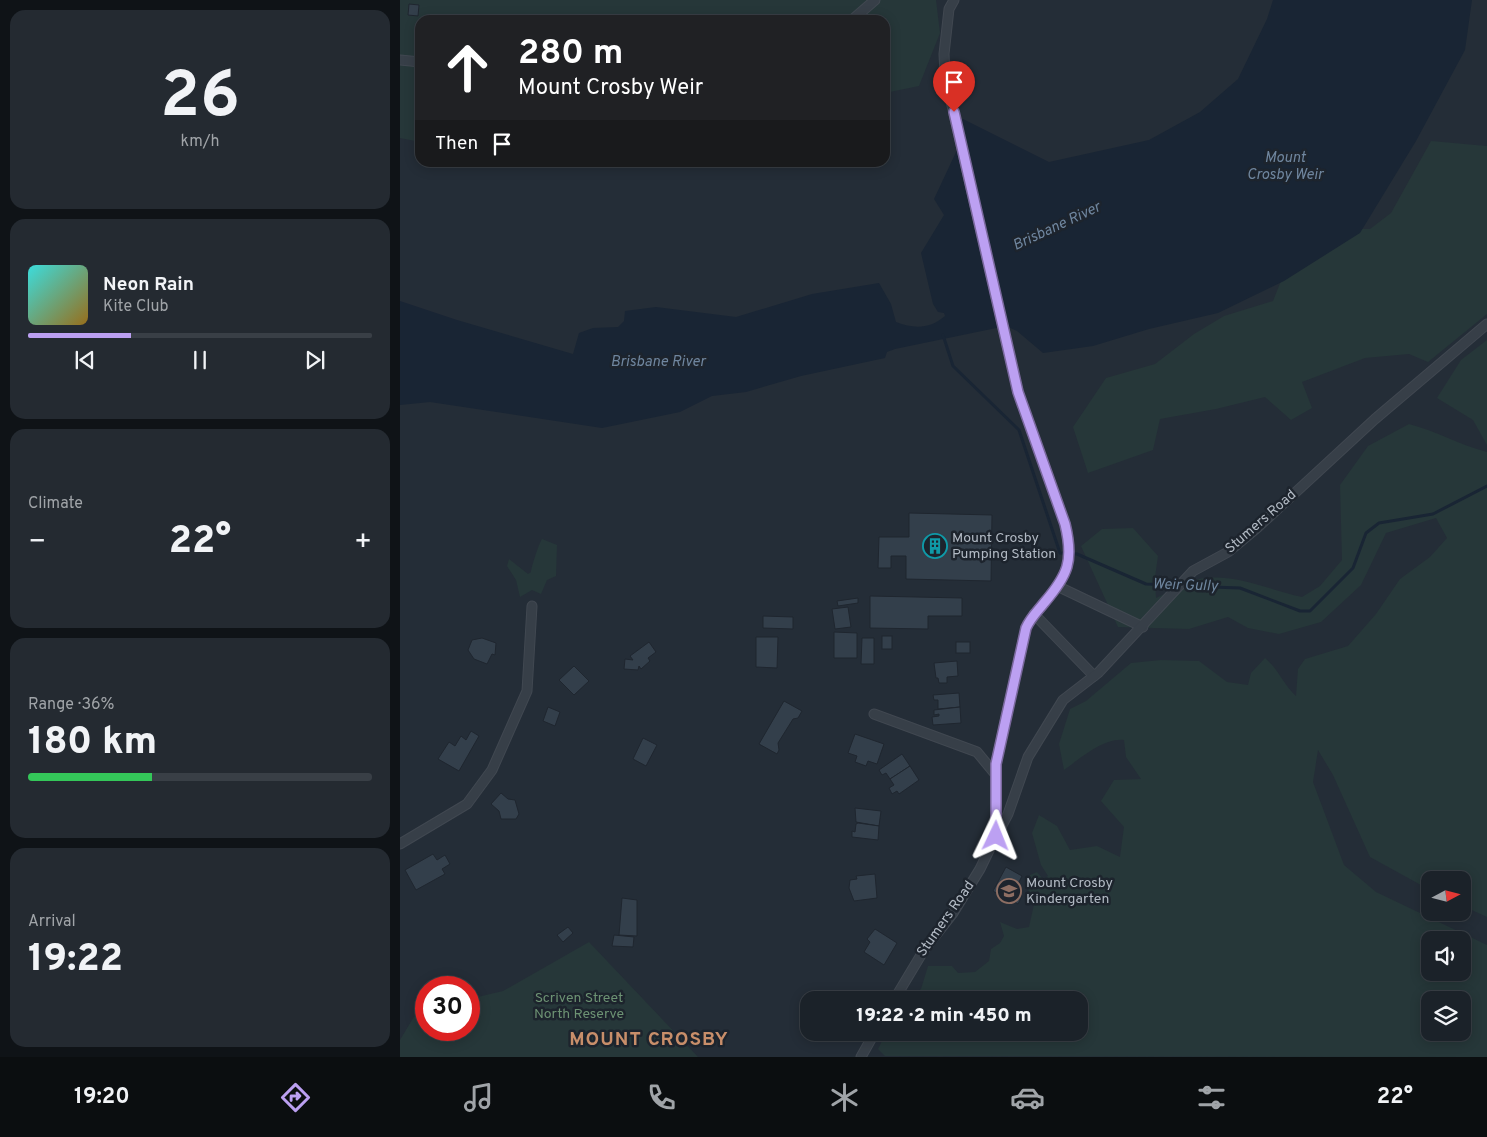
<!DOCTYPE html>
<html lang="en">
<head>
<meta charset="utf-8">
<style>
  :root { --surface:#1b2229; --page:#242a31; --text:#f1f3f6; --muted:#a0a4a8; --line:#393f46; --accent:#bca0f2 }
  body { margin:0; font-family:Overpass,sans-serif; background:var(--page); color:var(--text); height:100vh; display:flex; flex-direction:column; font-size:19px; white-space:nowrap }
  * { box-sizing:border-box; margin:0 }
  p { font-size:16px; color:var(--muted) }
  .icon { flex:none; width:28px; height:28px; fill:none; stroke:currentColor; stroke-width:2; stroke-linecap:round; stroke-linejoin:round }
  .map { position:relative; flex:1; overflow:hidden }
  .drawer { display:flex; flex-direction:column; gap:10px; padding:10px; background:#0f1317; width:400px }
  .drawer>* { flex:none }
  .banner { position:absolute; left:15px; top:15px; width:475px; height:152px; border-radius:15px; box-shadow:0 2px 12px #0003,0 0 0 1px var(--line); background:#202124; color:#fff; overflow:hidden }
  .needle { width:32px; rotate:83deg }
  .controls { position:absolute; left:1021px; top:871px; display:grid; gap:10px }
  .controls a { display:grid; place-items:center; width:50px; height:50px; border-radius:10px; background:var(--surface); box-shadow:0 2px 12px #0003,0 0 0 1px var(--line); font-size:25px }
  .speed { position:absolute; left:15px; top:976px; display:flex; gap:10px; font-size:25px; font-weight:700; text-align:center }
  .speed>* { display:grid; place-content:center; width:65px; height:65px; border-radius:50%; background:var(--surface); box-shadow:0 2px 12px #0003,0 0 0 1px var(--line); line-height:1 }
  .speed .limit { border:8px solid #d22; background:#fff; color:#111 }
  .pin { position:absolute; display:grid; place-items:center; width:42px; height:42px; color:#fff; margin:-51px -21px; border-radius:50% 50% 50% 0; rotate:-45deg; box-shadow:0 0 5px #0007 }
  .pin .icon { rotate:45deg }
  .me { position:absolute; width:55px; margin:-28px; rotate:2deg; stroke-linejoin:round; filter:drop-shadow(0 0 4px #0008) }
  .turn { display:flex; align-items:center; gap:18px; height:105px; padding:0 20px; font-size:22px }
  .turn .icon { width:65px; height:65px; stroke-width:2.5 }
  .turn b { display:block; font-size:35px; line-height:42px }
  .then { display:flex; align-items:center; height:48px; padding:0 20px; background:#0003; gap:10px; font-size:19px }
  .big { font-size:38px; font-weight:800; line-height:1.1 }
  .drawer .tile { flex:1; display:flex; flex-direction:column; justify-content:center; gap:8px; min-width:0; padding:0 18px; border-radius:15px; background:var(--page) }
  .drawer .dial { align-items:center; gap:0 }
  .dial b { font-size:65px; line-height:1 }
  .song { display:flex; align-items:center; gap:15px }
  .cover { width:60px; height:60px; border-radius:8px; background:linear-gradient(135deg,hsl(180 70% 55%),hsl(40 70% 35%)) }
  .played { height:5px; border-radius:2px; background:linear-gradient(90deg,var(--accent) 30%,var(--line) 30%) }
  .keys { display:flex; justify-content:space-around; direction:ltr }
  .heat { display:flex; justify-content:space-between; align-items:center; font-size:28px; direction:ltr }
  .charge { height:8px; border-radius:4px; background:linear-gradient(90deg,#34c759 36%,var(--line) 0) }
  .trip { position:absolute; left:400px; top:991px; width:288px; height:50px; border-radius:15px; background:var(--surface); box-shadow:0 2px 12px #0003,0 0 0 1px var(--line); font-weight:800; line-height:50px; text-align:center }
  .menu { display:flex; height:80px; justify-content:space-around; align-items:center; background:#0b0e10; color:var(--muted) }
  .menu .icon { width:35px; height:35px }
  .menu .on { color:var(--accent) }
  .menu b { font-size:22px; color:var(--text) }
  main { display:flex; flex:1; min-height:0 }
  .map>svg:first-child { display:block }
</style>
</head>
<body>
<main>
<section class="drawer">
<div class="tile dial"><b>26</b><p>km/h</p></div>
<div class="tile">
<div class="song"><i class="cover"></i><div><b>Neon Rain</b><p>Kite Club</p></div></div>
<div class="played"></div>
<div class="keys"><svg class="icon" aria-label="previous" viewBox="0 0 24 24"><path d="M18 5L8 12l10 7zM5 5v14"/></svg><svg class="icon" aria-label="pause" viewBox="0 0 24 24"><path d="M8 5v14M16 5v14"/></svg><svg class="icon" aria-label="next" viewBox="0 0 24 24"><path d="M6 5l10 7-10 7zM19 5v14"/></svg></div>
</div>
<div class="tile"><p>Climate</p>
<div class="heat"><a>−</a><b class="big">22°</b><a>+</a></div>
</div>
<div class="tile"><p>Range · 36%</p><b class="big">180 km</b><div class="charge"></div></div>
<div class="tile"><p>Arrival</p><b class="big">19:22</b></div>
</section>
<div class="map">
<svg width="1087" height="1057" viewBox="0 0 1087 1057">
  <rect width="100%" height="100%" fill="#242d37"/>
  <g fill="#263739" fill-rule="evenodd">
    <path d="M 0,0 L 536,0 L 540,33 L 519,86 L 485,93 L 485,20 L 20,20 L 20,142 L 0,138 Z"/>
    <path d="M 1031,141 L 1087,146 L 1087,314 L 1028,362 L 1009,354 L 965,358 L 902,382 L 912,408 L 891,420 L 865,397 L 816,409 L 760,419 L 753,450 L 688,473 L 673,427 L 706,378 L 755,364 L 794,334 L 824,316 L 873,301 L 888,263 L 937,229 L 970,229 L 991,213 Z"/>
    <path d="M 1087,340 L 1087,445 L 1073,420 L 1037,398 L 1061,360 Z"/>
    <path d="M 1009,424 C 1036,431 1060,445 1087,452 L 1087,917 L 1063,906 L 1062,880 L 1030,880 L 1030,890 L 970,857 L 933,775 L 918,750 L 913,782 L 944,865 L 976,892 L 1087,945 L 1087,1057 L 485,1056 L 478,1049 L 486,1033 L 679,1032 L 679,1000 L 505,1000 L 521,989 L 528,966 L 552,966 L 558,973 L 575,972 L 589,961 L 591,949 L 600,943 L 604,936 L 600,922 L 617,929 L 629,927 L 635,900 L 628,890 L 630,875 L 637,872 L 643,879 L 648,876 L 641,865 L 632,833 L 639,815 L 657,826 L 670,850 L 697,846 L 720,857 L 724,827 L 701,801 L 714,780 L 741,779 L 726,757 L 724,740 C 703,738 681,758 664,770 L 659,744 L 670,709 L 686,701 L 731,663 L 761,660 L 799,661 L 827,682 L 848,685 L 851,673 L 865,658 C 879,670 883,684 896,696 L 898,669 L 905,659 L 948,646 L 976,614 L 1000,579 L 1030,557 L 1047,538 L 1036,518 L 986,533 L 961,585 L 921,622 L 879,634 L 848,628 L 828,617 L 789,629 L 718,627 L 681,546 L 702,529 L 733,528 L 758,556 L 755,577 L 756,598 C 770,592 785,582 799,579 C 833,572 869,590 902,597 L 920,586 L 942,560 L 940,485 L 968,446 ZM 1030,940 L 1062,940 L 1062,972 L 1030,972 ZM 1030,1000 L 1062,1000 L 1062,1032 L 1030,1032 Z"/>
    <path d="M 142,539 L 157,545 L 156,576 L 147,580 L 141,594 L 132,590 L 120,597 L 116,580 L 107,566 L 109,559 L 128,574 L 131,572 C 131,568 139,543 142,539 Z"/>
    <path d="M 189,942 L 298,1057 L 0,1057 L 0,1040 L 18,1010 L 26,1008 L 26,1030 L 69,1030 L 69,999 L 103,991 Z"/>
  </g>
  <path fill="#192534" d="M 873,0 L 1072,0 L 1065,50 L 1016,141 L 960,233 L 884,281 L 818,313 L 749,329 L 693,346 L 643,353 L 617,331 L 606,326 L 495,349 L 487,352 L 485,358 L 401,376 L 346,392 L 312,396 L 280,412 L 202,428 L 30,402 L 0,405 L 0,301 L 57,320 L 173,354 L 179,333 L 193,328 L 218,327 L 224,321 L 225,311 L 256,307 L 336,317 L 412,294 L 479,283 L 491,304 L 496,322 C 514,329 530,329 545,316 L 544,313 L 538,312 L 533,304 L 521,253 L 544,215 L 534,199 L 557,150 L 559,122 L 563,119 L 649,162 L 749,140 L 800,112 L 838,79 L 867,19 Z"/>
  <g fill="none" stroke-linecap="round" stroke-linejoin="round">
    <g stroke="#192534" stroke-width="3">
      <path d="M 543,335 L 553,366 L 619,430 L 660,553 L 677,554 L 746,584 L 776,585"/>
      <path d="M 783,586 L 840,588 L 900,611 L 910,611 L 953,568 L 966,533 L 979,523 L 1033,514 L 1087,486"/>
    </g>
  </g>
  <g fill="#333f4b" stroke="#1f262f">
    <path d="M 9,4 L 19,5 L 18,16 L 8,15 Z"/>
    <path d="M 509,513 L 592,515 L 591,581 L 506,579 L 506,556 L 491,556 L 491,568 L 478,568 L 479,537 L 509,537 Z"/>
    <path d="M 470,596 L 562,598 L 562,616 L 528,616 L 528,629 L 470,628 Z"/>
    <path d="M 458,598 L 458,603 L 438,606 L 437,601 Z"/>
    <path d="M 448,607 L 451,627 L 435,629 L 432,609 Z"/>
    <path d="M 363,616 L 393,617 L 393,629 L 363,628 Z"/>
    <path d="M 434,632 L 457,633 L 457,658 L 434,658 Z"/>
    <rect x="482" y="636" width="10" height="13"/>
    <path d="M 356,637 L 378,637 L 377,668 L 356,667 Z"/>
    <path d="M 82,638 L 96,643 L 95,655 L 92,654 L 87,664 L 74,659 L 68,650 L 72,640 Z"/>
    <path d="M 462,638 L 474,638 L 474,664 L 461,664 Z"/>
    <path d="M 249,642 L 256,652 L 248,658 L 250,661 L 241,669 L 239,666 L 238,670 L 224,669 L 225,659 L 233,660 L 230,656 Z"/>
    <rect x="556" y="642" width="14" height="11"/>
    <path d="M 557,661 L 558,676 L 547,677 L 547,683 L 539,683 L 538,678 L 536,678 L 534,663 Z"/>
    <path d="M 174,666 L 189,681 L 174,695 L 159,680 Z"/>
    <path d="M 559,693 L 560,707 L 538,709 L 538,700 L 534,700 L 533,695 Z"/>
    <path d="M 384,701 L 402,711 L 398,718 L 393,719 L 378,743 L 379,750 L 377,754 L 359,744 Z"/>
    <path d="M 148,707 L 160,712 L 155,726 L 143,721 Z"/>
    <path d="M 560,707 L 561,723 L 533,725 L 532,717 L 539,716 L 539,714 L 534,715 L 534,710 Z"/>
    <path d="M 71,731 L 79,736 L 59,771 L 38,759 L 49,742 L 55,746 L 61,736 L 66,740 Z"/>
    <path d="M 455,734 L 484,744 L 477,764 L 468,761 L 466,766 L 455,762 L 457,756 L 448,753 Z"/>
    <path d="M 243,738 L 257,745 L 246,766 L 233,759 Z"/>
    <path d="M 502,754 L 510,766 L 490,779 L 486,773 L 482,775 L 479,770 Z"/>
    <path d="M 510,766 L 519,780 L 499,794 L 497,791 L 492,794 L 489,788 L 494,785 L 490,779 Z"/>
    <path d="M 101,793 L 108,799 L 115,800 L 119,814 L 116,819 L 101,819 L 99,811 L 91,804 Z"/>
    <path d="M 455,808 L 481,811 L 479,826 L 456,822 Z"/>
    <path d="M 458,823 L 479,826 L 478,840 L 452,837 L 452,831 L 455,832 L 456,824 Z"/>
    <path d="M 33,854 L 37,860 L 45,855 L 50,864 L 42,869 L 45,874 L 16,890 L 5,870 Z"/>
    <path d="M 606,867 L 622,876 L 614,892 L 622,896 L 618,904 L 607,898 L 605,902 L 598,898 L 599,895 L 593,891 Z"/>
    <path d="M 475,874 L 477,898 L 454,901 L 449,888 L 450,880 L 457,879 L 456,876 Z"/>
    <path d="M 222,898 L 237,900 L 237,936 L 219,935 Z"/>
    <path d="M 168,927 L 173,933 L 163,942 L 157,935 Z"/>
    <path d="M 475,929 L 497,943 L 484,965 L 464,952 L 470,942 L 467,939 Z"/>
    <path d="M 214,935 L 234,937 L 233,947 L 212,946 Z"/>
    <path d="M 460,991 L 468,997 L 465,1000 L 455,999 Z"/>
  </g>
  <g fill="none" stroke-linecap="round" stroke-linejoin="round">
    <defs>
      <g id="minor">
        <path d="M 452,20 L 475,0"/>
        <path d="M 0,60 L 20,62"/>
        <path d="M 657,586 L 743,627"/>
        <path d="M 634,614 L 694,676"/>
        <path d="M 474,714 L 577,752 L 596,775"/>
        <path d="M 598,833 L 608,814 L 628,757 L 663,700 L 698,673 L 793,571 L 828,552 L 858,527 L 975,419 L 1087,324"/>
        <path d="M 0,844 L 67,804 L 92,770 L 127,691 L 132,606"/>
        <path d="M 494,1000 L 524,950 L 553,913 L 580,869 L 596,836 L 596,763 L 626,628 C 631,617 637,612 644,603 C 668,575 674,561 665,524 L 618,392 L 545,75 L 544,54 L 549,9 L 554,0"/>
        <path d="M 461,1057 L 475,1032"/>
      </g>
    </defs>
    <use href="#minor" stroke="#414851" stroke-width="11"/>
    <use href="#minor" stroke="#373f48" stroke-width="9"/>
  </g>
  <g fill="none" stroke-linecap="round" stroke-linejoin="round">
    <defs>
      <path id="route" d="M 554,112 L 618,392 L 665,524 C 674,561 668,575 644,603 C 637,612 631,617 626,628 L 596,764 L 596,836"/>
    </defs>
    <use href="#route" stroke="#7a689d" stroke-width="12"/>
    <use href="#route" stroke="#bca0f2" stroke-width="9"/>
  </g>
  <defs>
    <symbol id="building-ring" viewBox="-11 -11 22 22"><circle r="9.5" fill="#1d242d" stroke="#0f9aa8" stroke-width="1.5"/><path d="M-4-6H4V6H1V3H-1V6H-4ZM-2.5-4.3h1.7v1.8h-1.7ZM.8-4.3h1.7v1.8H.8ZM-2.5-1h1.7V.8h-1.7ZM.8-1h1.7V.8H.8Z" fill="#0f9aa8"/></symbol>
    <symbol id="school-ring" viewBox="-11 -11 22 22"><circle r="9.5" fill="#1d242d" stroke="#8d6e63" stroke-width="1.5"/><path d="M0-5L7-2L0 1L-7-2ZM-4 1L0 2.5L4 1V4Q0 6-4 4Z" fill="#8d6e63"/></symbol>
  </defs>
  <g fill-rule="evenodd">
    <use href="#building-ring" x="521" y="532" width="28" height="28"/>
    <use href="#school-ring" x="595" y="877" width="28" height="28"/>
  </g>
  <g text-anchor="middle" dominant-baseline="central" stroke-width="5" stroke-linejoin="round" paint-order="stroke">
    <g font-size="14" fill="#b2bac4" stroke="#1d242d">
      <text transform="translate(861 522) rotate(-41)">Stumers Road</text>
      <text transform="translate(546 919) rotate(-55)">Stumers Road</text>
    </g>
    <g font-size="14" fill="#b2bac4" stroke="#1d242d" text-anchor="start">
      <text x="552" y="538">Mount Crosby<tspan x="552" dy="16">Pumping Station</tspan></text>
      <text x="626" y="883">Mount Crosby<tspan x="626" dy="16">Kindergarten</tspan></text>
    </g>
    <g font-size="14" fill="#6c9273" stroke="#1d242d">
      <text x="179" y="998">Scriven Street<tspan x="179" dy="16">North Reserve</tspan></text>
    </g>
    <g font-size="15" font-style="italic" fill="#6f869f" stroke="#1d242d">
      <text x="885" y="158">Mount<tspan x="885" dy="17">Crosby Weir</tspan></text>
      <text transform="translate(657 227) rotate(-25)">Brisbane River</text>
      <text x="258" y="362">Brisbane River</text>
      <text transform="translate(785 586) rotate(2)">Weir Gully</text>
    </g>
    <g font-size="19" font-weight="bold" letter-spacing="1" fill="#c88e6a" stroke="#1d242d">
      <text x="249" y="1040">MOUNT CROSBY</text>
    </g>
  </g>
</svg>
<div class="controls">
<a><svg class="needle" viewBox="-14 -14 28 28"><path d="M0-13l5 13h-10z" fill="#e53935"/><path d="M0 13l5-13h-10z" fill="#a0a4a8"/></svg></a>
<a><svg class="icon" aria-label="sound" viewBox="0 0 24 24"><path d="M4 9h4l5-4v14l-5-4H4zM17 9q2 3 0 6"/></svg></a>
<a><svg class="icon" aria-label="layers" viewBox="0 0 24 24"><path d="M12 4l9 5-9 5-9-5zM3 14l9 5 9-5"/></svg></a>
</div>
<div class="speed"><div class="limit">30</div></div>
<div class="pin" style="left:554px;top:112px;background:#d93025"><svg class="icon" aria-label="arrive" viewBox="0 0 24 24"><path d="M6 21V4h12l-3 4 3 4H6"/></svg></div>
<svg class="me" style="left:596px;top:836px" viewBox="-20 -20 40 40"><path d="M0-17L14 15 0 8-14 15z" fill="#bca0f2" stroke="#fff" stroke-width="4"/></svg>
<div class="trip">19:22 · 2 min · 450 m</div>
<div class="banner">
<div class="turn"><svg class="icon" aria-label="ahead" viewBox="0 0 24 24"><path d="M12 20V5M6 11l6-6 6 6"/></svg><div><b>280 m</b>Mount Crosby Weir</div></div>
<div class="then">Then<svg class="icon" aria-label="arrive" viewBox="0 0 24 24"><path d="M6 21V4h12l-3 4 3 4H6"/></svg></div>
</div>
</div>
</main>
<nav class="menu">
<b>19:20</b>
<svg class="icon on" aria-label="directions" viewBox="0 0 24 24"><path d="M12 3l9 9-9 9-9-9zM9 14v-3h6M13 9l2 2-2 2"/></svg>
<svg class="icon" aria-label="music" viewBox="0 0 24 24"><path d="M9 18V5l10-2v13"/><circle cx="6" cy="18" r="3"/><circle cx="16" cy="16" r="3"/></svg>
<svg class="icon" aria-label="phone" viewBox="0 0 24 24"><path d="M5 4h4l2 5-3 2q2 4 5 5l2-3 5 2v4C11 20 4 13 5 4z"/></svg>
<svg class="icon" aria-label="climate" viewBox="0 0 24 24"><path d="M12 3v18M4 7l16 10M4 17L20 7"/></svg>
<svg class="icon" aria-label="car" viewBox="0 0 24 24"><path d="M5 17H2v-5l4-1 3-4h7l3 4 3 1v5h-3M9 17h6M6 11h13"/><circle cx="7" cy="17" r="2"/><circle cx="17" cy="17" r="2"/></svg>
<svg class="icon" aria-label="filters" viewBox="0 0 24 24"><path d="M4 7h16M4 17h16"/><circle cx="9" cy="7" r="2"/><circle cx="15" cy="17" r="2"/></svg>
<b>22°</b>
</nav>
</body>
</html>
